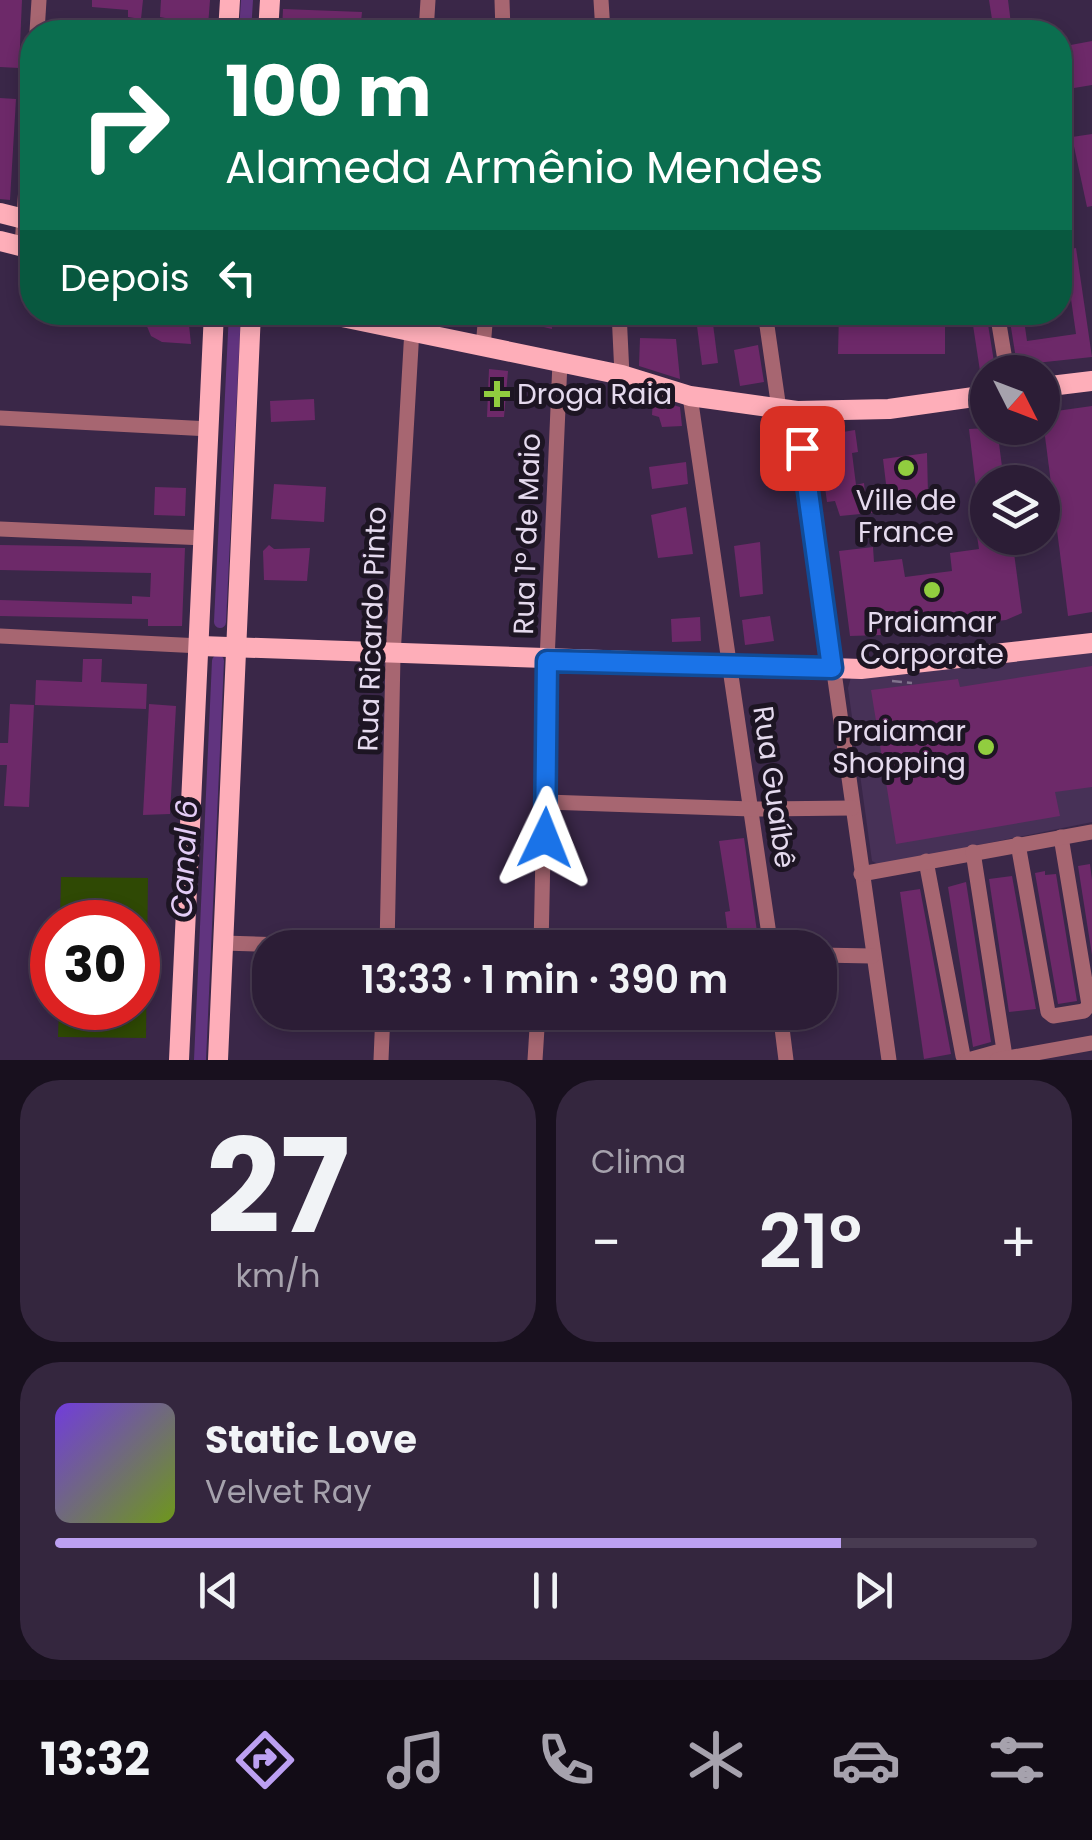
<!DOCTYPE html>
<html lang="pt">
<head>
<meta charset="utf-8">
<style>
  :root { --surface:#2c1d36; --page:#34263e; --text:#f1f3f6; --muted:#a6a2ad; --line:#483b51; --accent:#bca0f2 }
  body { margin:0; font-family:Poppins,sans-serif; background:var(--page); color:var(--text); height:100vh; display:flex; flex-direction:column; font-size:38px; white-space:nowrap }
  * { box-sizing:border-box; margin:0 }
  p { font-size:32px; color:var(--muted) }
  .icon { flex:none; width:55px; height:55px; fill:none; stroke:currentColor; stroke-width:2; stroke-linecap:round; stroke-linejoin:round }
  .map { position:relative; height:1060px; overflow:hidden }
  .sheet { display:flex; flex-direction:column; gap:20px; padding:20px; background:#18101e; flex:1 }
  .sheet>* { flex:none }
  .banner { position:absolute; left:20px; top:20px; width:1052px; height:305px; border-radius:40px; box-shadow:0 5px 15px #0003,0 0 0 2px var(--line); background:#0b6e4f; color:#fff; overflow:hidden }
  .needle { width:65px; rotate:132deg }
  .buttons { position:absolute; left:970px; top:355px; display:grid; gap:20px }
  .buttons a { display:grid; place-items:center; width:90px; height:90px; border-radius:50%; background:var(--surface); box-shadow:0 5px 15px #0003,0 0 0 2px var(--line); font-size:50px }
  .speed { position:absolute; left:30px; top:900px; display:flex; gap:20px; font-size:50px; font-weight:700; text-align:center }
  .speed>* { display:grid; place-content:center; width:130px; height:130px; border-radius:50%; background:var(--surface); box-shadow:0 5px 15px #0003,0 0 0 2px var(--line); line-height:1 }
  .speed .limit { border:15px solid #d22; background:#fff; color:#111 }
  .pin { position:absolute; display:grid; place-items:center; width:85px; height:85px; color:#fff; margin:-42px; border-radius:20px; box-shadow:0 5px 15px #0006 }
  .me { position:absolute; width:110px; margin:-55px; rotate:2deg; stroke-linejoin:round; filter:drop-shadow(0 0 8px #0008) }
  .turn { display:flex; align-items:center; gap:35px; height:210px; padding:0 40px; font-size:45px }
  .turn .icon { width:130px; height:130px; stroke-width:2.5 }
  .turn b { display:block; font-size:70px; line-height:85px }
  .then { display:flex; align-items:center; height:95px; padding:0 40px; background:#0003; gap:20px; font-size:38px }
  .big { font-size:75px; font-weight:600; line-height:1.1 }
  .sheet .tile { flex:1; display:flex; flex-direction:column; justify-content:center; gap:15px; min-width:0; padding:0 35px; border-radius:40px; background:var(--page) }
  .sheet .dial { align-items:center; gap:0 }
  .dial b { font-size:130px; line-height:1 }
  .song { display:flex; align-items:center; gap:30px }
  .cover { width:120px; height:120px; border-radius:15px; background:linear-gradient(135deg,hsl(260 70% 55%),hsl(80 70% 35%)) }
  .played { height:10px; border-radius:5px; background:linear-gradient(90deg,var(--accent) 80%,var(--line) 80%) }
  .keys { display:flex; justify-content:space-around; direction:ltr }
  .heat { display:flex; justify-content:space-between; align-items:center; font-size:55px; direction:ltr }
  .sheet .tiles { flex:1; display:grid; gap:20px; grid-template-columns:1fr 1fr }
  .tile:last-child { grid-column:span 2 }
  .trip { position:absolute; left:252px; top:930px; width:585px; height:100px; border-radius:40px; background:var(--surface); box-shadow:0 5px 15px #0003,0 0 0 2px var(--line); font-weight:600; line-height:100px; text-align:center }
  .menu { display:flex; height:160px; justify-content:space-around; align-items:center; background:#120c16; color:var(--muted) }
  .menu .icon { width:70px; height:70px }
  .menu .current { color:var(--accent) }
  .menu b { font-size:45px; color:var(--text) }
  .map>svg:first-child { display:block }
</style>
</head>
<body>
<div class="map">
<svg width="1092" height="1060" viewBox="0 0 1092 1060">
  <rect width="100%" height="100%" fill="#3a2748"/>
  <path fill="#473157" d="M 1092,648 L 1092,822 L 880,865 L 872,861 L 848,688 L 851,677 Z"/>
  <path fill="#2f4904" d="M 61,877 L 148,878 L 146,1038 L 58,1037 L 59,1008 L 138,1008 L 138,922 L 60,922 Z"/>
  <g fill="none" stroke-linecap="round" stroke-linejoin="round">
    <g stroke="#61347f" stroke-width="12">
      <path d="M 245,32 L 247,0"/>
      <path d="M 220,622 L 235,312"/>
      <path d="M 200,1060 L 218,661"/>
    </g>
  </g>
  <g fill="#6d2969">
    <path d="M 0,0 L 22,0 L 19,68 L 0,67 Z"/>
    <path d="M 92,0 L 143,0 L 141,19 L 128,17 L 128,10 L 92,7 Z"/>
    <path d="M 161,0 L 210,0 L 208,26 L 160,17 Z"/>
    <path d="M 989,0 L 1008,0 L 1012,32 L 994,32 Z"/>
    <path d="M 283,9 L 362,12 L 360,32 L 282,32 Z"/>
    <path d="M 1092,41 L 1092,85 L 1062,90 L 1060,76 L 1065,75 L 1060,47 Z"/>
    <path d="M 0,98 L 16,99 L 10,200 L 0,199 Z"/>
    <path d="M 1092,134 L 1092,206 L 1087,207 L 1072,137 Z"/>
    <path d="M 1076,248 L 1092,357 L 1017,365 L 1009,315 L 1023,313 L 1027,341 L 1076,334 L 1064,250 Z"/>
    <path d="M 141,312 L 163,312 L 174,324 L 189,325 L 191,344 L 162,342 L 151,336 Z"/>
    <path d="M 499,312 L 551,312 L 552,329 L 499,316 Z"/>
    <path d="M 839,312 L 945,312 L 945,354 L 838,354 Z"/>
    <path d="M 971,312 L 986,312 L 995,368 L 980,371 Z"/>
    <path d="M 713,324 L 718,363 L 702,365 L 697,326 Z"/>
    <path d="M 640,338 L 676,339 L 680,379 L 639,366 Z"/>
    <path d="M 758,345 L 764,382 L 740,386 L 734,350 Z"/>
    <path d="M 489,369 L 508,371 L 504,417 L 487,417 Z"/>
    <path d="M 314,399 L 315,420 L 271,422 L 270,401 Z"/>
    <path d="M 653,399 L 680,407 L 682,426 L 662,427 L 659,417 L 652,415 Z"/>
    <path d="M 1092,406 L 1092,612 L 1068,616 L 1042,413 Z"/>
    <path d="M 988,428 L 997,428 L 1004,482 L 988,482 L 988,495 L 977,496 L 969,429 Z"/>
    <path d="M 855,430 L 858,452 L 852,453 L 856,485 L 864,483 L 865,493 L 887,492 L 883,459 L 927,453 L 928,494 L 932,494 L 934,506 L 919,508 L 917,501 L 880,505 L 881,512 L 840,516 L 835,501 L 827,502 L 818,436 Z"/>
    <path d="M 686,462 L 688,484 L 652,489 L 649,467 Z"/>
    <path d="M 274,484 L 326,487 L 324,522 L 271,519 Z"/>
    <path d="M 155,487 L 186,488 L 185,516 L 154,515 Z"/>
    <path d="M 686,507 L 693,554 L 658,558 L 651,515 Z"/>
    <path d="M 988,532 L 988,538 L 1012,538 L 1022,613 L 1006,620 L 907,631 L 903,613 L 879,616 L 881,635 L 850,636 L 839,551 L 873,547 L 874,562 L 902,559 L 905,577 L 952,571 L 950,553 L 979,549 L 977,536 Z"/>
    <path d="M 760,542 L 763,594 L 740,597 L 734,546 Z"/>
    <path d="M 0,545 L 185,548 L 182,626 L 148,626 L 148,619 L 0,616 L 0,600 L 132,604 L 132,596 L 150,597 L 151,573 L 0,570 Z"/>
    <path d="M 269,545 L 274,549 L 310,548 L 307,581 L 264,580 L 263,551 Z"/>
    <path d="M 770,616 L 774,641 L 745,645 L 742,620 Z"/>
    <path d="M 700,617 L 701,641 L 672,642 L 671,619 Z"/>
    <path d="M 83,659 L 102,659 L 101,682 L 147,684 L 146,709 L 35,705 L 36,680 L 82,682 Z"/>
    <path d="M 1092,666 L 1092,787 L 1055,792 L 1060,816 L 896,844 L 871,690 L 958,679 L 960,687 Z"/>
    <path d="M 10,704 L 34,705 L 29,807 L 4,806 L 7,765 L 0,765 L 0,743 L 8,743 Z"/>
    <path d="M 149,704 L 176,706 L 170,814 L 143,815 Z"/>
    <path d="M 744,838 L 758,939 L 729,943 L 725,912 L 730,911 L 719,841 Z"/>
    <path d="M 1090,864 L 1092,880 L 1092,955 L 1078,866 Z"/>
    <path d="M 1045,871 L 1045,875 L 1056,874 L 1077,1001 L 1058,1004 L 1035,873 Z"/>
    <path d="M 1012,876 L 1036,1009 L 1009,1012 L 989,879 Z"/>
    <path d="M 966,882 L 991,1042 L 973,1047 L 948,887 Z"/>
    <path d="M 920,889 L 951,1054 L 924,1059 L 900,892 Z"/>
  </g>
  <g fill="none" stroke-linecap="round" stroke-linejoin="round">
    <path stroke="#80718c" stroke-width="2.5" stroke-dasharray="10 5" stroke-linecap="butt" d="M 892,681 L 912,683"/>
    <g stroke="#a76671" stroke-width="15">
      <path d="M 502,0 L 503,32"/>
      <path d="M 601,0 L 603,32"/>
      <path d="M 37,32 L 39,0"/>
      <path d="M 426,32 L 428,0"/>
      <path d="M 22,246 L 32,98"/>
      <path d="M 619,312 L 622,375"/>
      <path d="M 765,312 L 779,409"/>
      <path d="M 997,312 L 1007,372"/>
      <path d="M 483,348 L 486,312"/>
      <path d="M 690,396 L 771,948"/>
      <path d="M 797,411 L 889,1060"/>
      <path d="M 0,418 L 210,429"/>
      <path d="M 0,529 L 205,538"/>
      <path d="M 0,636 L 201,646"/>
      <path d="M 546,802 L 752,809 L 852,808"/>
      <path d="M 1018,844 L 1048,1012 L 1053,1016 L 1084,1011 L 1089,1005 L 1061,837"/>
      <path d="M 926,861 L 963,1056 L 968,1060"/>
      <path d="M 861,874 L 1092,832"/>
      <path d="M 223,943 L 374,948"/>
      <path d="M 387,948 L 393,656 L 413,312"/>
      <path d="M 541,948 L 547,661 L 560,362"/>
      <path d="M 820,955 L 872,956"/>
      <path d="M 780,1012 L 786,1060"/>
      <path d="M 381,1060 L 383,1012"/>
      <path d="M 535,1060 L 538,1012"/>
      <path d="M 968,1060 L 1004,1050 L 973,852"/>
      <path d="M 997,1060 L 1092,1043"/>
    </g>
    <g stroke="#feaeb9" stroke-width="20">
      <path d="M 228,32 L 230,0"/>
      <path d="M 268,32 L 270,0"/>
      <path d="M 0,213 L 32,221"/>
      <path d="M 0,241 L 32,249"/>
      <path d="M 318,312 L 622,375 L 690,396 L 797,411 L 889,409 L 988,395"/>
      <path d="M 1042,387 L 1092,381"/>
      <path d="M 201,646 L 861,669 L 1092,643"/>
      <path d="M 179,1060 L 214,312"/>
      <path d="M 218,1060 L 251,312"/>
    </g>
  </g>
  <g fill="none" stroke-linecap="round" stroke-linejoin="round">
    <defs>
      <path id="route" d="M 545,838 L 547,661 L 832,668 L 802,448"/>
    </defs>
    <use href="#route" stroke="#114b97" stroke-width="25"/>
    <use href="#route" stroke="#1a73e8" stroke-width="18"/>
  </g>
  <g fill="#91cd3f" stroke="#1d1523" stroke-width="4">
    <path d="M492 379h10v10h10v10h-10v10h-10v-10h-10v-10h10z"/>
    <circle cx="906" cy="468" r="10"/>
    <circle cx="932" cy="590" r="10"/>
    <circle cx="986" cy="747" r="10"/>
  </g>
  <g text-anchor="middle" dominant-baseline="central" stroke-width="10" stroke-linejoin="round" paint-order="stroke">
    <g font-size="28" fill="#e5daee" stroke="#1d1523">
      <text x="517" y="394" text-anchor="start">Droga Raia</text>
      <text x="906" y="500">Ville de<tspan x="906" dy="32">France</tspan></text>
      <text x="932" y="622">Praiamar<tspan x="932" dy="32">Corporate</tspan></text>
      <text x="966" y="731" text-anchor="end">Praiamar<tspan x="966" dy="32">Shopping</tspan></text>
    </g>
    <g font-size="28" fill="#e5daee" stroke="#1d1523">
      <text transform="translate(527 534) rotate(-88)">Rua 1º de Maio</text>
      <text transform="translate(372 629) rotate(-88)">Rua Ricardo Pinto</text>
      <text transform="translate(774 787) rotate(82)">Rua Guaíbê</text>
    </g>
    <g font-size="30" font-style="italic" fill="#e3ccf6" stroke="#1d1523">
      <text transform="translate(184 859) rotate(-87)">Canal 6</text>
    </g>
  </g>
</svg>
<div class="buttons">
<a><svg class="needle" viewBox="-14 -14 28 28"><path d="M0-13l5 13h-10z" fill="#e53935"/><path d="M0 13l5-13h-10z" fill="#a6a2ad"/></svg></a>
<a><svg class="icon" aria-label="layers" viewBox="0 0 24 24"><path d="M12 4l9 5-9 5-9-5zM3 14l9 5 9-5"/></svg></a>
</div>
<div class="speed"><div class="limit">30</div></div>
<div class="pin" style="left:802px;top:448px;background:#d93025"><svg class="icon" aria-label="arrive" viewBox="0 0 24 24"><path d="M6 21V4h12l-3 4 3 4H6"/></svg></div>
<svg class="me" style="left:545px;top:838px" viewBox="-20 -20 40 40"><path d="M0-17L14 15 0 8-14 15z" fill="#1a73e8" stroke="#fff" stroke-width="4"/></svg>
<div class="trip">13:33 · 1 min · 390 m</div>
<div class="banner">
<div class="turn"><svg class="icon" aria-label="right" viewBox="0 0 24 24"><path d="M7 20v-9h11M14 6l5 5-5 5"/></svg><div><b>100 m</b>Alameda Armênio Mendes</div></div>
<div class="then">Depois<svg class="icon" aria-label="left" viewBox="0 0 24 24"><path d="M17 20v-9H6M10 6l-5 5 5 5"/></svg></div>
</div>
</div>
<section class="sheet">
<div class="tiles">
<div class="tile dial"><b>27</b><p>km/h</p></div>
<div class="tile"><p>Clima</p>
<div class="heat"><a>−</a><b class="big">21°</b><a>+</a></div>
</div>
<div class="tile">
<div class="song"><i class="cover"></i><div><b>Static Love</b><p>Velvet Ray</p></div></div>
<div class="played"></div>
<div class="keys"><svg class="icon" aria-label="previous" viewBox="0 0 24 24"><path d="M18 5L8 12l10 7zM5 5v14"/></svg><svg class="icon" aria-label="pause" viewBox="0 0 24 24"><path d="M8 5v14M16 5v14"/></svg><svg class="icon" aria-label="next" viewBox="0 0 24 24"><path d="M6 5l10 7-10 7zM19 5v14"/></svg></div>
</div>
</div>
</section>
<nav class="menu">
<b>13:32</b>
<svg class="icon current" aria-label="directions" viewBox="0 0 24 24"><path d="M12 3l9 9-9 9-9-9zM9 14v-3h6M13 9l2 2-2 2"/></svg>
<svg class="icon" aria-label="music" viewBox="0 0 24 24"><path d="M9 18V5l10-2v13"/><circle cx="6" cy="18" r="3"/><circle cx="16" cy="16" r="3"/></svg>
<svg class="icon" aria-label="phone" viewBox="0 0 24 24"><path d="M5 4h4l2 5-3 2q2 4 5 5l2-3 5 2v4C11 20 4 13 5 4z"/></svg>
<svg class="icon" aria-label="climate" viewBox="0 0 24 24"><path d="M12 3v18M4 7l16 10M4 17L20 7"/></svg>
<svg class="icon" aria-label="car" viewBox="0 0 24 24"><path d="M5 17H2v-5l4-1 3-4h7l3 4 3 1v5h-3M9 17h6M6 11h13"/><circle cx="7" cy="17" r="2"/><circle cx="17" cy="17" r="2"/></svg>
<svg class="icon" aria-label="filters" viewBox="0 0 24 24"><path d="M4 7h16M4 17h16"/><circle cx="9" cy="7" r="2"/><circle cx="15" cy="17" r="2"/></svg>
</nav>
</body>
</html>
